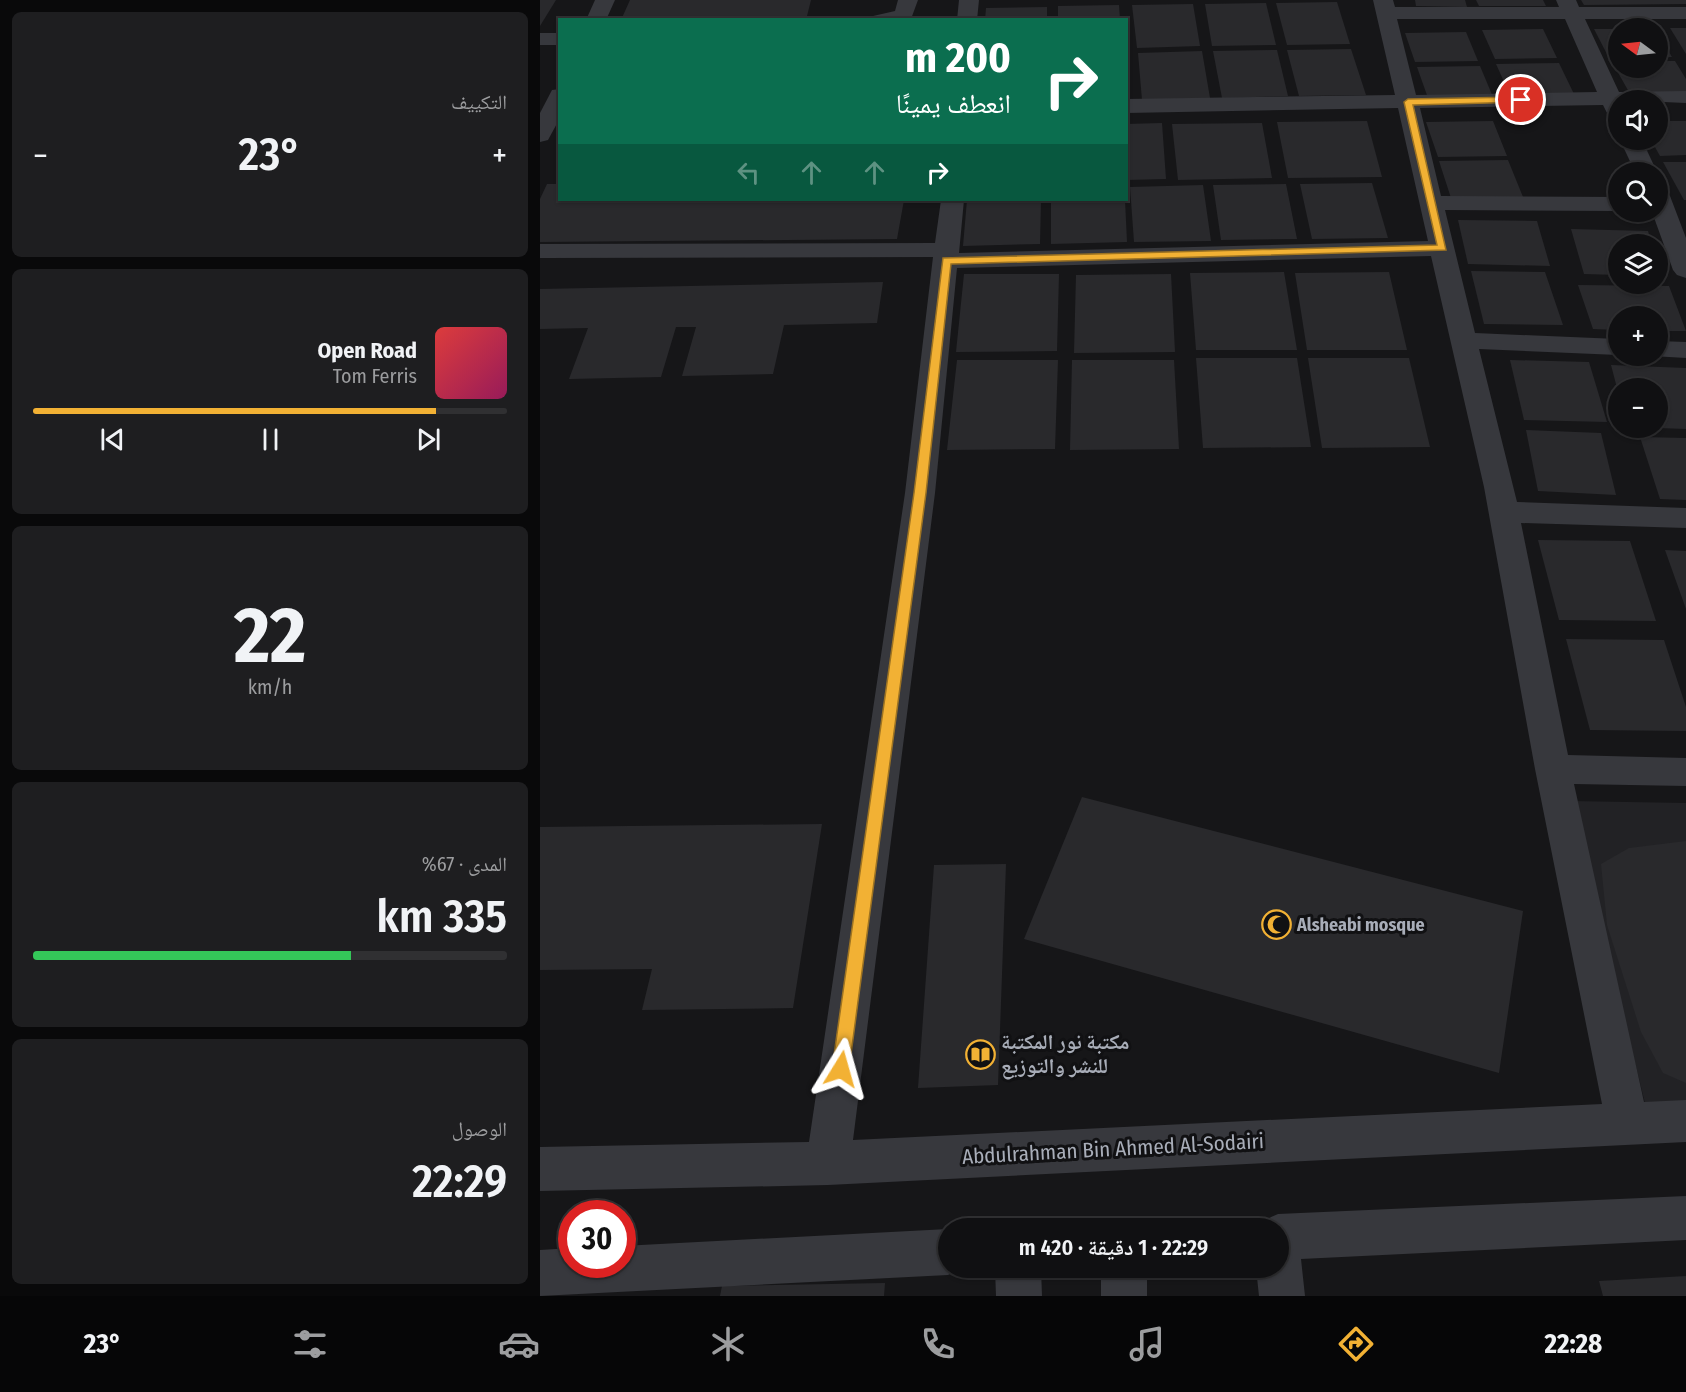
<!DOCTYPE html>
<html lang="ar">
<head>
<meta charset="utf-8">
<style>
  :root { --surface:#101012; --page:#1e1e20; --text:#f1f3f6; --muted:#9c9d9f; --line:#303032; --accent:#f2b134 }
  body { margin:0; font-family:"Fira Sans Condensed","Noto Naskh Arabic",sans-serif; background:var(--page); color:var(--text); direction:rtl; height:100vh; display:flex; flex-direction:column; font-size:22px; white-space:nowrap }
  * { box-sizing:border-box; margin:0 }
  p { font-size:20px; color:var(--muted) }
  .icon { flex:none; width:33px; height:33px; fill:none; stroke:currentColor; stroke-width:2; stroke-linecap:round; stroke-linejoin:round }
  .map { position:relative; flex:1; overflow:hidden; direction:ltr }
  .side { display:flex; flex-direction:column; gap:12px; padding:12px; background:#09090a; width:540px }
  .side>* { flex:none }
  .top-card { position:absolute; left:18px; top:18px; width:570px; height:183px; border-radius:0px; box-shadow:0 2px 4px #0004,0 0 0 2px var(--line); direction:rtl; background:#0b6e4f; color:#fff; overflow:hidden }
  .needle { width:39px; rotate:285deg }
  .buttons { position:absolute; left:1068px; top:18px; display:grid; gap:12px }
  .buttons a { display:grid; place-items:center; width:60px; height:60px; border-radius:50%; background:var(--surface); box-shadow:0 2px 4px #0004,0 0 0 2px var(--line); font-size:30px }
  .speed { position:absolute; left:18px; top:1200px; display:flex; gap:12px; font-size:30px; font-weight:700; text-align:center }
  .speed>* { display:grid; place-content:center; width:78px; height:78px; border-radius:50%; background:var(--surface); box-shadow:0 2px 4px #0004,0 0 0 2px var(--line); line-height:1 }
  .speed .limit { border:9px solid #d22; background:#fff; color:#111 }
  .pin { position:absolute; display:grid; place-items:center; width:51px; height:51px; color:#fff; margin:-26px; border:3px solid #fff; border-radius:50%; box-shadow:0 2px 6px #0007 }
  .me { position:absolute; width:66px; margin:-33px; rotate:8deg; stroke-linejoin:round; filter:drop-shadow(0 0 4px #0008) }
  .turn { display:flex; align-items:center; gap:21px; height:126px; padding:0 18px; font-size:27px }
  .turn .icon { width:78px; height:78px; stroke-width:2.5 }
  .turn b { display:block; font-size:42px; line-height:51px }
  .lanes { display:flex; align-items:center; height:57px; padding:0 18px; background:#0003; justify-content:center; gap:30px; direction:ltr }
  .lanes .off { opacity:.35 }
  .big { font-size:45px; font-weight:600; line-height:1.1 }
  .side .tile { flex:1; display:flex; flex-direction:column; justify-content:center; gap:9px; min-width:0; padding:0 21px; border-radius:9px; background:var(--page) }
  .side .dial { align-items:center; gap:0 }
  .dial b { font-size:78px; line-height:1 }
  .song { display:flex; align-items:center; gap:18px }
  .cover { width:72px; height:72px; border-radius:9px; background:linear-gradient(135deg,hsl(0 70% 55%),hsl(330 70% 35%)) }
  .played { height:6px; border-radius:3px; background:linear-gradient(90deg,var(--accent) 85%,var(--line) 85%) }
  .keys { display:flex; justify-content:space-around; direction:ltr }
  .heat { display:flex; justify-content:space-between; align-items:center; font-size:33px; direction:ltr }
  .charge { height:9px; border-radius:4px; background:linear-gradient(90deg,#34c759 67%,var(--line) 0) }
  .trip { position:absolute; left:398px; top:1218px; width:351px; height:60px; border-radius:30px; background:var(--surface); box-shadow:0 2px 4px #0004,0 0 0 2px var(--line); font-weight:600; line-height:60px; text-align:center; direction:rtl }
  .dock { display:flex; height:96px; justify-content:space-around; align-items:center; background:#060607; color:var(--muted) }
  .dock .icon { width:42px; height:42px }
  .dock .on { color:var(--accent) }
  .dock b { font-size:27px; color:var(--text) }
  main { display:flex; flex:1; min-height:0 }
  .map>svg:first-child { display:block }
</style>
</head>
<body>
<main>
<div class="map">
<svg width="1146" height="1296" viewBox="0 0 1146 1296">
  <rect width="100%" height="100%" fill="#161618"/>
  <path fill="#222225" d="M 1030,801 L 1146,803 L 1146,1105 L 1106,1107 Z"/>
  <g fill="#29292c">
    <path d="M 0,0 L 16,0 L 0,26 Z"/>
    <path d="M 90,0 L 271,0 L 266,20 L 81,20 Z"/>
    <path d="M 875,0 L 925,0 L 927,7 L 876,6 Z"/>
    <path d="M 936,0 L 1003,0 L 1006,6 L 939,6 Z"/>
    <path d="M 1041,0 L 1146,0 L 1146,4 L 1044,5 Z"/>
    <path d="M 797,2 L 810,44 L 747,45 L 736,3 Z"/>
    <path d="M 726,3 L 736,45 L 672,46 L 665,4 Z"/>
    <path d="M 653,4 L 660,46 L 597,48 L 592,5 Z"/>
    <path d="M 579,5 L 580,20 L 518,20 L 518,6 Z"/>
    <path d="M 507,7 L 507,20 L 445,20 L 446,8 Z"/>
    <path d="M 1130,28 L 1146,28 L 1146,54 Z"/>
    <path d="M 1003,29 L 1017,58 L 955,59 L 942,30 Z"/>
    <path d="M 1054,29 L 1078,29 L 1078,58 L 1069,58 Z"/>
    <path d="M 926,32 L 938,61 L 875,62 L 865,33 Z"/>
    <path d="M 1118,34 L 1132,57 L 1118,57 Z"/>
    <path d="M 811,49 L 826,95 L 759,96 L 747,50 Z"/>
    <path d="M 737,50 L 748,96 L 682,98 L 673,51 Z"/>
    <path d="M 662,51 L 670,98 L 602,100 L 598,53 Z"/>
    <path d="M 1078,61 L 1078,68 L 1118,68 L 1118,61 L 1135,61 L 1146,79 L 1146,92 L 1089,92 L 1072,62 Z"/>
    <path d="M 1019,63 L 1034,94 L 970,95 L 956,64 Z"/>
    <path d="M 940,66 L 953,97 L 888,98 L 877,67 Z"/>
    <path d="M 827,121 L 842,177 L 748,178 L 737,122 Z"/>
    <path d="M 953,121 L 967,156 L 898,157 L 886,122 Z"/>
    <path d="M 1118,121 L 1146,121 L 1146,155 L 1120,156 L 1111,140 L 1118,140 Z"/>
    <path d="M 622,123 L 626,179 L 586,180 L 586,124 Z"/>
    <path d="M 722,123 L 732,178 L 638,180 L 632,124 Z"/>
    <path d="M 968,160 L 983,197 L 911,198 L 899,161 Z"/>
    <path d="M 1123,162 L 1146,162 L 1146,200 L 1144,200 Z"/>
    <path d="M 832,183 L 848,238 L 772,239 L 760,184 Z"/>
    <path d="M 7,184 L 20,184 L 20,200 L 364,200 L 357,239 L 0,242 L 0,199 Z"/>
    <path d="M 746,184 L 757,239 L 681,240 L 673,185 Z"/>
    <path d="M 663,185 L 671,241 L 594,242 L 590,187 Z"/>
    <path d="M 427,200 L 501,200 L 500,244 L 423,246 Z"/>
    <path d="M 511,200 L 585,200 L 587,242 L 511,244 Z"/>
    <path d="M 918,220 L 997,221 L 1010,266 L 928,264 Z"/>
    <path d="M 1031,229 L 1108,231 L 1112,244 L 1078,244 L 1078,275 L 1044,274 Z"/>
    <path d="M 931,271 L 1005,272 L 1023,325 L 944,324 Z"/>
    <path d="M 744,272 L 757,350 L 656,350 L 650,273 Z"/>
    <path d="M 849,272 L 867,350 L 767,350 L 755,273 Z"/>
    <path d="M 424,274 L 519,274 L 517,351 L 416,352 Z"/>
    <path d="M 631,274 L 635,352 L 534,353 L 536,275 Z"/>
    <path d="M 343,282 L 337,323 L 244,325 L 233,374 L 142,376 L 156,327 L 136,327 L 121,377 L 29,379 L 48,328 L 0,329 L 0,289 Z"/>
    <path d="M 1038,285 L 1129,286 L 1146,331 L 1118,331 L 1118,316 L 1078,316 L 1078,330 L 1053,329 Z"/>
    <path d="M 656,358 L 757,358 L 771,447 L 663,448 Z"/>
    <path d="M 768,358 L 869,358 L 890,447 L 782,448 Z"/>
    <path d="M 417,360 L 518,360 L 515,449 L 407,450 Z"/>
    <path d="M 532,360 L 634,360 L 639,449 L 530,450 Z"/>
    <path d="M 970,360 L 1049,362 L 1067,422 L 984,420 Z"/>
    <path d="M 1071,365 L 1146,368 L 1146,429 L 1118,428 L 1118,388 L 1077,388 Z"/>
    <path d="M 986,430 L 1061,433 L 1076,495 L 998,491 Z"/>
    <path d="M 1100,437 L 1146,438 L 1146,500 L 1120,499 Z"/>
    <path d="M 998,540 L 1090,541 L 1116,621 L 1019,620 Z"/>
    <path d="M 1125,550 L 1146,551 L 1146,609 Z"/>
    <path d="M 1026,639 L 1124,640 L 1146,707 L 1146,731 L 1050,730 Z"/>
    <path d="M 542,797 L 983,911 L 959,1073 L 484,939 Z"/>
    <path d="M 282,824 L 253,1008 L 102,1010 L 112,969 L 0,970 L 0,827 Z"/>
    <path d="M 1146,841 L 1146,1083 L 1123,1073 L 1101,1032 L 1067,925 L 1061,864 L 1089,848 Z"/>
    <path d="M 466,864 L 458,1085 L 378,1088 L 394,865 Z"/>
    <path d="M 1146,1276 L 1146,1296 L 1063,1296 L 1059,1281 Z"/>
    <path d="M 345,1283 L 344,1296 L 180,1296 L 182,1286 Z"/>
  </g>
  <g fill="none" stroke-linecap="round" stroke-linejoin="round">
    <g fill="#37383d" fill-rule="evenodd">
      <path d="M 55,0 L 75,0 L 66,20 L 46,20 Z"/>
      <path d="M 358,0 L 378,0 L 371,19 L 330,20 L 333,16 L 355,11 Z"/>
      <path d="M 419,0 L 439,0 L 437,20 L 417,20 Z"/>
      <path d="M 833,0 L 853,0 L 855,7 L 1019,7 L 1016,0 L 1036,0 L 1039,7 L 1146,7 L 1146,19 L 1045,19 L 1079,92 L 1146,91 L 1146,103 L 1078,100 L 1078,121 L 1070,119 L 1063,105 L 880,108 L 901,196 L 1078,197 L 1078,211 L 905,210 L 935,333 L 1078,339 L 1078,355 L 939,349 L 977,502 L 1146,508 L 1146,528 L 981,523 L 1028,755 L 1146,758 L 1146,786 L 1034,784 L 1104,1102 L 1146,1100 L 1146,1142 L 288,1185 L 0,1191 L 0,1147 L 269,1142 L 365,493 L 393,257 L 0,258 L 0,244 L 395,243 L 401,200 L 424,200 L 419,253 L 888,241 L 858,108 L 586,113 L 586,99 L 855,95 ZM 857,19 L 1025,19 L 1057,92 L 876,95 ZM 891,256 L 944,487 L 995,769 L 1062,1104 L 313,1140 L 395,493 L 417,268 Z"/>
      <rect x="0" y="33" width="20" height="12"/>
      <path d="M 20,89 L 20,118 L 8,140 L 0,142 L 0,113 L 12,90 Z"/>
      <path d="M 1080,140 L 1102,140 L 1117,172 L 1095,172 Z"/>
      <path d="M 1118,189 L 1126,191 L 1130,196 L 1146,238 L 1146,278 L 1137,275 L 1133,270 L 1112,212 L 1118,212 Z"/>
      <path d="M 1118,341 L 1146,342 L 1146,358 L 1112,356 L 1118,356 Z"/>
      <path d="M 1146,1196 L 1146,1240 L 761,1259 L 765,1296 L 719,1296 L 716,1268 L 738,1268 L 738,1228 L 719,1228 L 722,1221 L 738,1214 Z"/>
      <path d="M 408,1229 L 408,1268 L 424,1268 L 408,1275 L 0,1296 L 0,1250 L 32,1248 L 32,1264 L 82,1264 L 82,1246 Z"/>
      <path d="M 455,1268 L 501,1268 L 502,1296 L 456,1296 Z"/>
      <rect x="561" y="1268" width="46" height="28"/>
    </g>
  </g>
  <path fill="#f2b134" stroke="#9d7322" stroke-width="1.5" d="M 981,97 L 985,100 L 984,102 L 873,105 L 906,250 L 411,264 L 386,493 L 309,1069 L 307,1075 L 301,1077 L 295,1075 L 292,1069 L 374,493 L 403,258 L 897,245 L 864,102 L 868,99 Z"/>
  <defs>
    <symbol id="mosque-ring" viewBox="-11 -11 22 22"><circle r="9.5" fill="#111113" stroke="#f2b134" stroke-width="1.5"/><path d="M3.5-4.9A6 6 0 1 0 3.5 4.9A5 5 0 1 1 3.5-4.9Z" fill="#f2b134"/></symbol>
    <symbol id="library-ring" viewBox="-11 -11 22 22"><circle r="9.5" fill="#111113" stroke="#f2b134" stroke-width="1.5"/><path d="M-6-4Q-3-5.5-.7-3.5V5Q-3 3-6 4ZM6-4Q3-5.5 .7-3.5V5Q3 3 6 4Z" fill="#f2b134"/></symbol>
  </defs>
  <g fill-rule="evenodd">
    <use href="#mosque-ring" x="720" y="908" width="33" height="33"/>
    <use href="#library-ring" x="424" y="1038" width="33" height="33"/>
  </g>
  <g text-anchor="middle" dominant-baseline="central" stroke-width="6" stroke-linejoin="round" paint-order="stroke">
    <g font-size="18" font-weight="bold" fill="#a8adb8" stroke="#111113" text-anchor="start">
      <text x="757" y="925">Alsheabi mosque</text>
    </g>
    <g font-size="21" font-weight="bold" fill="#a8adb8" stroke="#111113" text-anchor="start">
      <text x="461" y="1042">مكتبة نور المكتبة<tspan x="461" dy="24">للنشر والتوزيع</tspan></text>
    </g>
    <g font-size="21" fill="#a8adb8" stroke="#111113">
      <text transform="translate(573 1149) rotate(-3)">Abdulrahman Bin Ahmed Al-Sodairi</text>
    </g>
  </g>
</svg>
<div class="buttons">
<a><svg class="needle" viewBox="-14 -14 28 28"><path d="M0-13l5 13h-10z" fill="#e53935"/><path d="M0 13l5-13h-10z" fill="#9c9d9f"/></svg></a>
<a><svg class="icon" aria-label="sound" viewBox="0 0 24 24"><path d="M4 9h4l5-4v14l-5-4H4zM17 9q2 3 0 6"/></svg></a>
<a><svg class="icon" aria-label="search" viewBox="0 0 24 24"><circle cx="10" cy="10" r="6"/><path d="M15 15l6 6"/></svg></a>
<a><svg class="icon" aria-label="layers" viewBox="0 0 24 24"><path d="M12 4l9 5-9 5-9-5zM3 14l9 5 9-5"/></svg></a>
<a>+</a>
<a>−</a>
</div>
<div class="speed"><div class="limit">30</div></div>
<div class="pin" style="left:981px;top:100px;background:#d93025"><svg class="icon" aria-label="arrive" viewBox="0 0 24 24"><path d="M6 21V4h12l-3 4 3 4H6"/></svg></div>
<svg class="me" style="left:301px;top:1069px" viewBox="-20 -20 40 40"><path d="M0-17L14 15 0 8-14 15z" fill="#f2b134" stroke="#fff" stroke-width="4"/></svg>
<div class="trip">22:29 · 1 دقيقة · 420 m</div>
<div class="top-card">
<div class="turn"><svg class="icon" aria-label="right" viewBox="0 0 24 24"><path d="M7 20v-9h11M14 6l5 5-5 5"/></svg><div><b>200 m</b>انعطف يمينًا</div></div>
<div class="lanes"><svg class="icon off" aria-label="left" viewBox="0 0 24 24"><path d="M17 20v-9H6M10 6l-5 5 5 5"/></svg><svg class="icon off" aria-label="ahead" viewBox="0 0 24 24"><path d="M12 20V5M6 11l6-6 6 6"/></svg><svg class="icon off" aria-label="ahead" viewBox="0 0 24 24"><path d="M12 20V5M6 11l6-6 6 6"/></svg><svg class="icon" aria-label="right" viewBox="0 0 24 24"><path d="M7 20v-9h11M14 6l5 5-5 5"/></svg></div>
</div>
</div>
<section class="side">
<div class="tile"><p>التكييف</p>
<div class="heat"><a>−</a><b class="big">23°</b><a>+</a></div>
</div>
<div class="tile">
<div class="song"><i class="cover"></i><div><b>Open Road</b><p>Tom Ferris</p></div></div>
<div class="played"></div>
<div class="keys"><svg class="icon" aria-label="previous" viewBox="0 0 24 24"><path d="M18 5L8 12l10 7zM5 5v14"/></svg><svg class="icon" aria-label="pause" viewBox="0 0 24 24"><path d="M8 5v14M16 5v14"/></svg><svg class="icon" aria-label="next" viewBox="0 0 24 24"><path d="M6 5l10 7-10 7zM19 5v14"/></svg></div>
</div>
<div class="tile dial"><b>22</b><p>km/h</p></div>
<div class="tile"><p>المدى · 67%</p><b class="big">335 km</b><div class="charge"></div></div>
<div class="tile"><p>الوصول</p><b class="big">22:29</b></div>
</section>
</main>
<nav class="dock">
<b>22:28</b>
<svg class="icon on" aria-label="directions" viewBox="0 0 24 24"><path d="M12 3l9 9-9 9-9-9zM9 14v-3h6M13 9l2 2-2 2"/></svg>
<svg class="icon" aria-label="music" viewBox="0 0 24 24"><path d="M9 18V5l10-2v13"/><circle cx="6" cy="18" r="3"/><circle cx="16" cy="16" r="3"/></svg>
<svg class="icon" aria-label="phone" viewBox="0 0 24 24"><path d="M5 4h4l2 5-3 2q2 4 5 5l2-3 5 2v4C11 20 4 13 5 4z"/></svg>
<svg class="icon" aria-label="climate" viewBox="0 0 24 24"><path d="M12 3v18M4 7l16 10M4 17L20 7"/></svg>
<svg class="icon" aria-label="car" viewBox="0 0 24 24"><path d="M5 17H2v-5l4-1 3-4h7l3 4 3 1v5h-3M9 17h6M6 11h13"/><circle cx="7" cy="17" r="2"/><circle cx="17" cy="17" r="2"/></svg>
<svg class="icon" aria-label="filters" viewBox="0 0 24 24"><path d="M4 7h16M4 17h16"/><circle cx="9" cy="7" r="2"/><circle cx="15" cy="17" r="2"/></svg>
<b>23°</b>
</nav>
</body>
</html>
